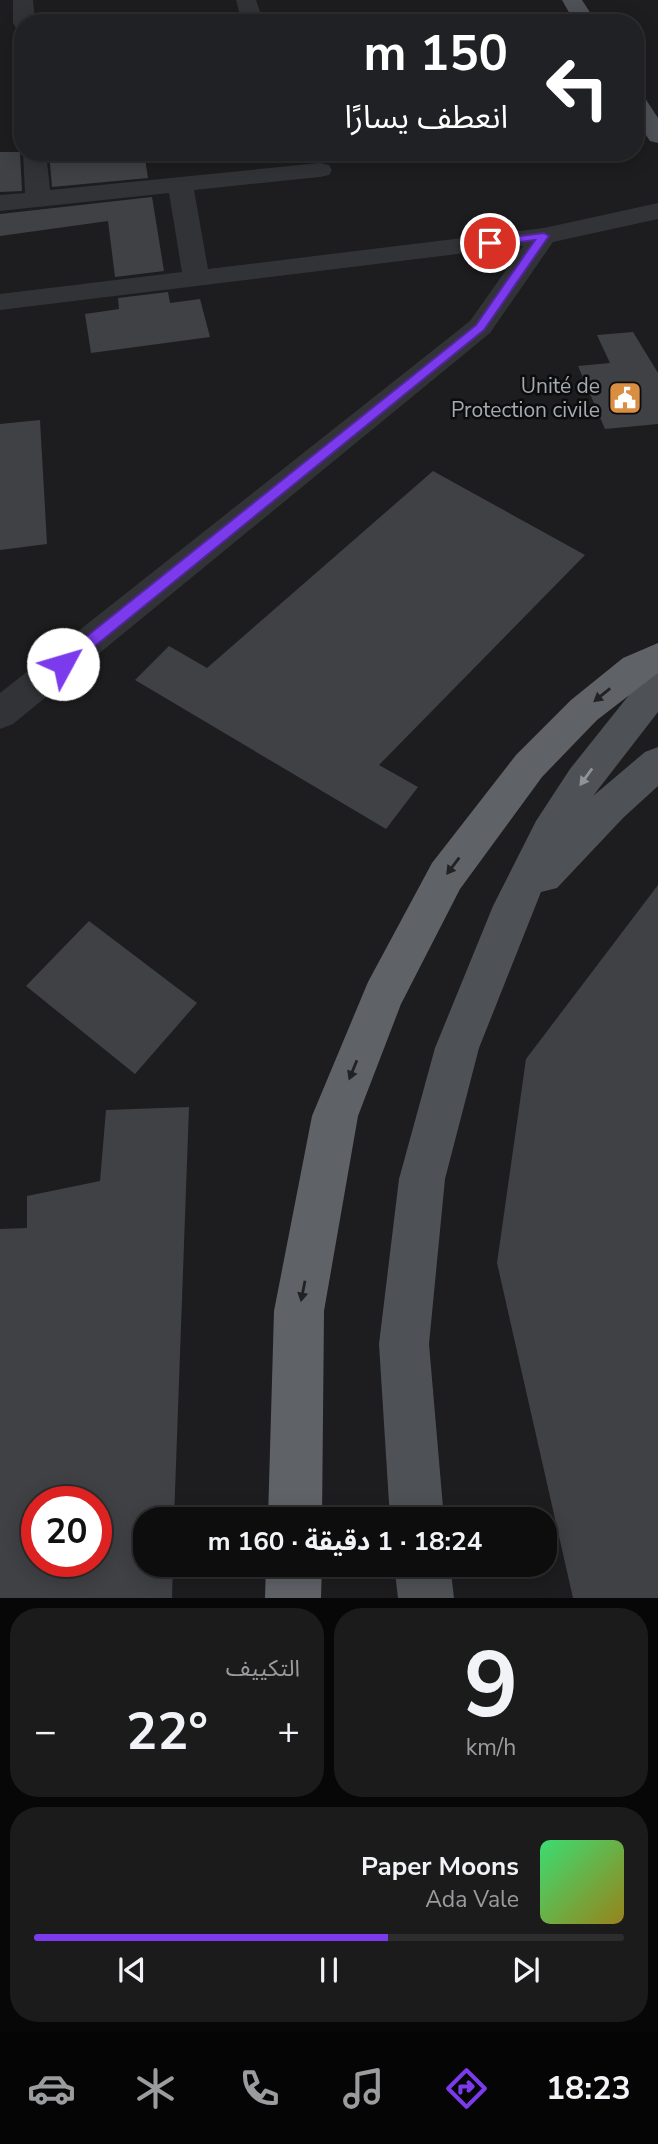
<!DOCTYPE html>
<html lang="ar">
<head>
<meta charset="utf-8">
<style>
  :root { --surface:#0d0d0e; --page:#1b1b1c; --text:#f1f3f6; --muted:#9a9c9e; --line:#2d2d2e; --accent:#7c3aed }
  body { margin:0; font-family:"Nunito Sans","Noto Sans Arabic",sans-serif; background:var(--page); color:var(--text); direction:rtl; height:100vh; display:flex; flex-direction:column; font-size:26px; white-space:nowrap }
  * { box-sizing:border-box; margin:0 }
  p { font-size:23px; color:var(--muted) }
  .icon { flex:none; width:38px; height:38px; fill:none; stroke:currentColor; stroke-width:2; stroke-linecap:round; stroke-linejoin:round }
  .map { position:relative; height:1598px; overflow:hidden; direction:ltr }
  .details { display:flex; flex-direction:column; gap:10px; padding:10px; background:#070708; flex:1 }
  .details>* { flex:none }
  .top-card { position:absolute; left:14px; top:14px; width:630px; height:147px; border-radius:28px; box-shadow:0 4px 18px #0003,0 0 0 2px var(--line); direction:rtl; background:#202124; color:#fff; overflow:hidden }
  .speed { position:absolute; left:21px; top:1486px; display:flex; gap:14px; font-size:35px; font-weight:700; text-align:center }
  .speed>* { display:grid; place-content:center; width:91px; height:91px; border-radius:50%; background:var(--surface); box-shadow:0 4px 18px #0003,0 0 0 2px var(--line); line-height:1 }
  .speed .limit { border:10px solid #d22; background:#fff; color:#111 }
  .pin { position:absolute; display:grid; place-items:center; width:60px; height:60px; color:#fff; margin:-30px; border:4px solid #fff; border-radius:50%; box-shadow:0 2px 7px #0007 }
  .me { position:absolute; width:77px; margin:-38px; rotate:51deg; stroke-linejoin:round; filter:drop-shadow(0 0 5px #0008) }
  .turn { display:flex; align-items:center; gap:24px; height:147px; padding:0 21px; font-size:32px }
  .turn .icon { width:91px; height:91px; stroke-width:2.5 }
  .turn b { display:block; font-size:49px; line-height:60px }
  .big { font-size:52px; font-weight:700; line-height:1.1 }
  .details .widget { flex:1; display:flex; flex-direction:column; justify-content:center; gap:10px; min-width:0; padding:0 24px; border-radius:28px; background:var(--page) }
  .details .dial { align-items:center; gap:0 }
  .dial b { font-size:91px; line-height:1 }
  .song { display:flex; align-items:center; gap:21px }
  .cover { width:84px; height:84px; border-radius:10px; background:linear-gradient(135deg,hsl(140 70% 55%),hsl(50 70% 35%)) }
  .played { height:7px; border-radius:4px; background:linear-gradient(90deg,var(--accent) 60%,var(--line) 60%) }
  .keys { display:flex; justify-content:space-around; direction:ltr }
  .heat { display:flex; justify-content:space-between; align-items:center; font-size:38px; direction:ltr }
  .details .tiles { flex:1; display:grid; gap:10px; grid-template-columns:1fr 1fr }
  .widget:last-child { grid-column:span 2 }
  .trip { position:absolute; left:133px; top:1507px; width:424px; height:70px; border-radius:28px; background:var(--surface); box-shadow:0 4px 18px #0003,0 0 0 2px var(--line); font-weight:700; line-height:70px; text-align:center; direction:rtl }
  .tabs { display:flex; height:112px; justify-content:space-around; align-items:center; background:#050506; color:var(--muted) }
  .tabs .icon { width:49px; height:49px }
  .tabs .selected { color:var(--accent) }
  .tabs b { font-size:32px; color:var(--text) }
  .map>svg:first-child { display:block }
</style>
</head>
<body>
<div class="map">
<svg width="658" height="1598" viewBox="0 0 658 1598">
  <rect width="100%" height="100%" fill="#111112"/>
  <path fill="#1d1d1f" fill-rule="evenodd" d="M 0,0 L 658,0 L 658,1598 L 0,1598 ZM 23,23 L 635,23 L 635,152 L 23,152 ZM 37,1502 L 96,1502 L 96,1561 L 37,1561 ZM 145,1519 L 544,1519 L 544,1564 L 145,1564 Z"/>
  <g fill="#404145" fill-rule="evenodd">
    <path d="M 0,152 L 20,152 L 22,191 L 0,192 Z"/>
    <path d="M 49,152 L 144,152 L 148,178 L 52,187 Z"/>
    <path d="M 152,197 L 164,271 L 115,277 L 108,221 L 0,236 L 0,214 Z"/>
    <path d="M 168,292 L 170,303 L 200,299 L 210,337 L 91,353 L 85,314 L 119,309 L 118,298 Z"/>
    <path d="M 633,332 L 658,373 L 658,424 L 605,429 L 578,366 L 610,363 L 597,335 Z"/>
    <path d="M 40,420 L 47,544 L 0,550 L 0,424 Z"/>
    <path d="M 433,471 L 585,555 L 379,765 L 418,787 L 386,829 L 135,680 L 169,646 L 207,668 Z"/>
    <path d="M 658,885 L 658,1598 L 573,1598 L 497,1263 L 526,1059 Z"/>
    <path d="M 89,921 L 197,1003 L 135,1074 L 26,986 Z"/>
    <path d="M 189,1107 L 174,1519 L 145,1519 L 145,1564 L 173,1564 L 172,1598 L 0,1598 L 0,1229 L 27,1228 L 27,1196 L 100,1181 L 106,1110 ZM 37,1502 L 96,1502 L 96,1561 L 37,1561 Z"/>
  </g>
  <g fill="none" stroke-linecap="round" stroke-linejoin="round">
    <g fill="#323336" fill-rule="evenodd">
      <path d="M 13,0 L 33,0 L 35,23 L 23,23 L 23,29 L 16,28 L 13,23 Z"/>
      <path d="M 236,0 L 256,0 L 264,23 L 242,23 Z"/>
      <path d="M 23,151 L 46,152 L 50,190 L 320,163 L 329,165 L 332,170 L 329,175 L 320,177 L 194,190 L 208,269 L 544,228 L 658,203 L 658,219 L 553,242 L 490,333 L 13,724 L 0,729 L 0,693 L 470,321 L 523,246 L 0,310 L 0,294 L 182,272 L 169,193 L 0,211 L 0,195 L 25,193 Z"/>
    </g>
    <g fill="#4e5155" fill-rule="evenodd">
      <path d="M 562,0 L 582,0 L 597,23 L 575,23 Z"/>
      <path d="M 635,93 L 643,95 L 658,118 L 658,143 L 650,141 L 635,119 Z"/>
      <path d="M 658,671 L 658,712 L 593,796 L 645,752 L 658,747 L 658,786 L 623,818 L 557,888 L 541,892 L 479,1048 L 445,1179 L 429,1344 L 444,1519 L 390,1519 L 379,1344 L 399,1179 L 435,1048 L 493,906 L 536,821 L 570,769 L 645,675 Z"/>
      <path d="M 394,1564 L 450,1564 L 454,1598 L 398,1598 Z"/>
    </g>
    <g fill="#5f6267" fill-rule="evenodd">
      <path d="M 658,643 L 658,673 L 597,720 L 542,777 L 460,889 L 401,1004 L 358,1116 L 324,1311 L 322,1519 L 268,1519 L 274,1311 L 312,1116 L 368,982 L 432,863 L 516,755 L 571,700 L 623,658 Z"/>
      <path d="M 266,1564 L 322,1564 L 321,1598 L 265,1598 Z"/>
    </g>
  </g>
  <defs><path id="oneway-solid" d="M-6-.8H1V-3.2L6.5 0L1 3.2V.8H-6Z" transform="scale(1.75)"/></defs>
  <g fill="#212224">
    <use href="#oneway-solid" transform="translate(602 695) rotate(141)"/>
    <use href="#oneway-solid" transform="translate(453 866) rotate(127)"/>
    <use href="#oneway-solid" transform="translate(353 1070) rotate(112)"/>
    <use href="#oneway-solid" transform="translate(303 1291) rotate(101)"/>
  </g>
  <use fill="#8e949a" href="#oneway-solid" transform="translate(586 777) rotate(126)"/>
  <path fill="#7c3aed" stroke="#51269a" stroke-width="2" d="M 544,233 L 549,236 L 484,330 L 68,668 L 57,668 L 57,660 L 476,325 L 535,240 L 490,246 L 487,245 L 487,240 Z"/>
  <defs>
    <symbol id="civic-square" viewBox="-11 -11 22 22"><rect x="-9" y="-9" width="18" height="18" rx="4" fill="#d98e41" stroke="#0c0c0d"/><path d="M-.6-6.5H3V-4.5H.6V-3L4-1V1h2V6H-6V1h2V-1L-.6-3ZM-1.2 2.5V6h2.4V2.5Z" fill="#fff"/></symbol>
  </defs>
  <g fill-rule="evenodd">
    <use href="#civic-square" x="606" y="379" width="38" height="38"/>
  </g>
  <g text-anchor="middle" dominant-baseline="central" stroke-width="5" stroke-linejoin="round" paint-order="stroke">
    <g font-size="21" fill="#a4aab1" stroke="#0c0c0d" text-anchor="end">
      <text x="600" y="386">Unité de<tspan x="600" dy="24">Protection civile</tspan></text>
    </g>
  </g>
</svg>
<div class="speed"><div class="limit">20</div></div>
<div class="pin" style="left:490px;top:243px;background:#d93025"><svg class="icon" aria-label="arrive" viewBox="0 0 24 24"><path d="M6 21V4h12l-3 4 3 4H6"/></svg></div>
<svg class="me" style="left:63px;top:664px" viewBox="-20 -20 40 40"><circle r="19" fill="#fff"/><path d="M0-13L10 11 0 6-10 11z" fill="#7c3aed"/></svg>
<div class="trip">18:24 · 1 دقيقة · 160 m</div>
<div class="top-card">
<div class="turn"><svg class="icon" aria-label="left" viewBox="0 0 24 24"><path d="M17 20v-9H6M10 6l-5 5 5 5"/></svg><div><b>150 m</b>انعطف يسارًا</div></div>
</div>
</div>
<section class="details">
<div class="tiles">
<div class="widget dial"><b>9</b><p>km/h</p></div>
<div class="widget"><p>التكييف</p>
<div class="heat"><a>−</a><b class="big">22°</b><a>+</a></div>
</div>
<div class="widget">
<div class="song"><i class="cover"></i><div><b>Paper Moons</b><p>Ada Vale</p></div></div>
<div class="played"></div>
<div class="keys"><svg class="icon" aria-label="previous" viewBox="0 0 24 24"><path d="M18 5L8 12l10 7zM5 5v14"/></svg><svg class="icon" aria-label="pause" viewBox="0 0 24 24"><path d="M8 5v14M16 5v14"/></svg><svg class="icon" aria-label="next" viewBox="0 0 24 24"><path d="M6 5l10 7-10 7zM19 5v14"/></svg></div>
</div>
</div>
</section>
<nav class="tabs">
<b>18:23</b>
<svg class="icon selected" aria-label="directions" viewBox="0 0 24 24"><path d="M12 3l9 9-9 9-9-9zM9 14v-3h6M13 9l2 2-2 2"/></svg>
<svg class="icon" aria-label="music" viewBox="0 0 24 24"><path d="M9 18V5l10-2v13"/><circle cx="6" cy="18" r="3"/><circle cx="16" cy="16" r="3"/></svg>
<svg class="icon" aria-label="phone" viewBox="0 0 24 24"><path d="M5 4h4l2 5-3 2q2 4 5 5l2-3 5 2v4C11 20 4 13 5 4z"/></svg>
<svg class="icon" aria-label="climate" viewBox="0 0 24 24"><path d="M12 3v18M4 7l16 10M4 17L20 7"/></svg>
<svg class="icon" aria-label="car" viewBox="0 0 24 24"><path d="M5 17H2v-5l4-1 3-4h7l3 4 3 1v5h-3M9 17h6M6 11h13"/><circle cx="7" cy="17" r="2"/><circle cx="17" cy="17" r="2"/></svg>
</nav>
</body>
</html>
